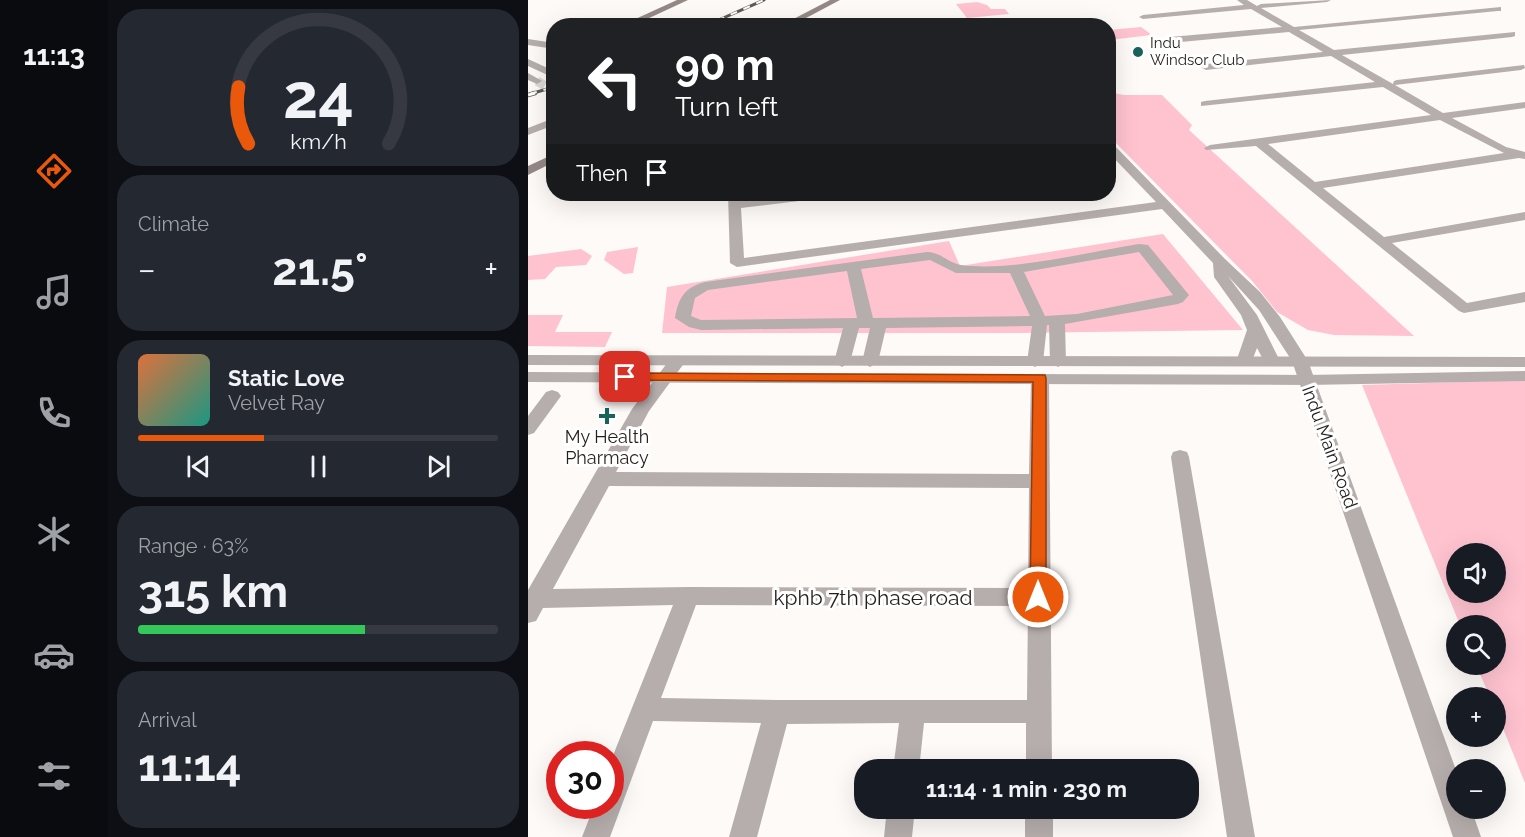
<!DOCTYPE html>
<html lang="en">
<head>
<meta charset="utf-8">
<style>
  :root { --surface:#171b24; --page:#242831; --text:#f1f3f6; --muted:#9ea1a6; --line:#363941; --accent:#ea580c }
  body { margin:0; font-family:Raleway,sans-serif; background:var(--page); color:var(--text); height:100vh; display:flex; flex-direction:column; font-size:22px; white-space:nowrap }
  * { box-sizing:border-box; margin:0 }
  p { font-size:20px; color:var(--muted) }
  .icon { flex:none; width:33px; height:33px; fill:none; stroke:currentColor; stroke-width:2; stroke-linecap:round; stroke-linejoin:round }
  .map { position:relative; flex:1; overflow:hidden }
  .drawer { display:flex; flex-direction:column; gap:9px; padding:9px; background:#0d0f14; width:420px }
  .drawer>* { flex:none }
  .guide { position:absolute; left:18px; top:18px; width:570px; height:183px; border-radius:24px; box-shadow:0 6px 24px #0002; background:#202124; color:#fff; overflow:hidden }
  .tools { position:absolute; left:918px; top:543px; display:grid; gap:12px }
  .tools a { display:grid; place-items:center; width:60px; height:60px; border-radius:50%; background:var(--surface); box-shadow:0 6px 24px #0002; font-size:30px }
  .speed { position:absolute; left:18px; top:741px; display:flex; gap:12px; font-size:30px; font-weight:700; text-align:center }
  .speed>* { display:grid; place-content:center; width:78px; height:78px; border-radius:50%; background:var(--surface); box-shadow:0 6px 24px #0002; line-height:1 }
  .speed .limit { border:9px solid #d22; background:#fff; color:#111 }
  .pin { position:absolute; display:grid; place-items:center; width:51px; height:51px; color:#fff; margin:-26px; border-radius:12px; box-shadow:0 3px 9px #0006 }
  .me { position:absolute; width:66px; margin:-33px; rotate:0deg; stroke-linejoin:round; filter:drop-shadow(0 0 4px #0008) }
  .turn { display:flex; align-items:center; gap:21px; height:126px; padding:0 30px; font-size:27px }
  .turn .icon { width:78px; height:78px; stroke-width:2.5 }
  .turn b { display:block; font-size:42px; line-height:51px }
  .then { display:flex; align-items:center; height:57px; padding:0 30px; background:#0003; gap:12px; font-size:22px }
  .big { font-size:45px; font-weight:700; line-height:1.1 }
  .drawer .widget { flex:1; display:flex; flex-direction:column; justify-content:center; gap:9px; min-width:0; padding:0 21px; border-radius:24px; background:var(--page) }
  .drawer .dial { align-items:center; gap:0 }
  .dial svg { height:156px; overflow:visible; fill:none; stroke:var(--line); stroke-width:7; stroke-linecap:round; text-anchor:middle }
  .dial text { fill:var(--text); stroke:none }
  .song { display:flex; align-items:center; gap:18px }
  .cover { width:72px; height:72px; border-radius:9px; background:linear-gradient(135deg,hsl(20 70% 55%),hsl(170 70% 35%)) }
  .played { height:6px; border-radius:3px; background:linear-gradient(90deg,var(--accent) 35%,var(--line) 35%) }
  .keys { display:flex; justify-content:space-around; direction:ltr }
  .heat { display:flex; justify-content:space-between; align-items:center; font-size:33px; direction:ltr }
  .charge { height:9px; border-radius:4px; background:linear-gradient(90deg,#34c759 63%,var(--line) 0) }
  .trip { position:absolute; left:326px; top:759px; width:345px; height:60px; border-radius:24px; background:var(--surface); box-shadow:0 6px 24px #0002; font-weight:700; line-height:60px; text-align:center }
  main { display:flex; flex:1; min-height:0 }
  .menu { display:flex; flex-direction:column; width:108px; justify-content:space-around; align-items:center; background:#090b0e; color:var(--muted) }
  .menu .icon { width:42px; height:42px }
  .menu .selected { color:var(--accent) }
  .menu b { font-size:27px; color:var(--text) }
  .map>svg:first-child { display:block }
</style>
</head>
<body>
<main>
<nav class="menu">
<b>11:13</b>
<svg class="icon selected" aria-label="directions" viewBox="0 0 24 24"><path d="M12 3l9 9-9 9-9-9zM9 14v-3h6M13 9l2 2-2 2"/></svg>
<svg class="icon" aria-label="music" viewBox="0 0 24 24"><path d="M9 18V5l10-2v13"/><circle cx="6" cy="18" r="3"/><circle cx="16" cy="16" r="3"/></svg>
<svg class="icon" aria-label="phone" viewBox="0 0 24 24"><path d="M5 4h4l2 5-3 2q2 4 5 5l2-3 5 2v4C11 20 4 13 5 4z"/></svg>
<svg class="icon" aria-label="climate" viewBox="0 0 24 24"><path d="M12 3v18M4 7l16 10M4 17L20 7"/></svg>
<svg class="icon" aria-label="car" viewBox="0 0 24 24"><path d="M5 17H2v-5l4-1 3-4h7l3 4 3 1v5h-3M9 17h6M6 11h13"/><circle cx="7" cy="17" r="2"/><circle cx="17" cy="17" r="2"/></svg>
<svg class="icon" aria-label="filters" viewBox="0 0 24 24"><path d="M4 7h16M4 17h16"/><circle cx="9" cy="7" r="2"/><circle cx="15" cy="17" r="2"/></svg>
</nav>
<section class="drawer">
<div class="widget dial"><svg viewBox="0 0 100 80">
<path d="M14 69A42 42 0 1 1 86 69"/>
<path d="M14 69A42 42 0 0 1 9 40" stroke="#ea580c"/>
<text x="50" y="56" font-size="32" font-weight="700">24</text>
<text x="50" y="72" font-size="11">km/h</text>
</svg></div>
<div class="widget"><p>Climate</p>
<div class="heat"><a>−</a><b class="big">21.5°</b><a>+</a></div>
</div>
<div class="widget">
<div class="song"><i class="cover"></i><div><b>Static Love</b><p>Velvet Ray</p></div></div>
<div class="played"></div>
<div class="keys"><svg class="icon" aria-label="previous" viewBox="0 0 24 24"><path d="M18 5L8 12l10 7zM5 5v14"/></svg><svg class="icon" aria-label="pause" viewBox="0 0 24 24"><path d="M8 5v14M16 5v14"/></svg><svg class="icon" aria-label="next" viewBox="0 0 24 24"><path d="M6 5l10 7-10 7zM19 5v14"/></svg></div>
</div>
<div class="widget"><p>Range · 63%</p><b class="big">315 km</b><div class="charge"></div></div>
<div class="widget"><p>Arrival</p><b class="big">11:14</b></div>
</section>
<div class="map">
<svg width="997" height="837" viewBox="0 0 997 837">
  <rect width="100%" height="100%" fill="#fdfaf8"/>
  <g fill="#ffc3d0" fill-rule="evenodd">
    <path d="M 449,2 L 459,5 L 463,9 L 477,9 L 481,14 L 439,18 L 428,4 Z"/>
    <path d="M 613,27 L 624,35 L 581,40 L 581,30 Z"/>
    <path d="M 580,92 L 596,95 L 634,95 L 664,125 L 661,130 L 886,336 L 806,335 L 780,330 L 749,312 L 725,282 L 581,136 Z"/>
    <path d="M 635,234 L 715,330 L 487,333 L 134,333 L 139,287 L 421,241 L 432,266 Z"/>
    <path d="M 110,247 L 105,273 L 96,274 L 76,260 L 79,252 Z"/>
    <path d="M 53,249 L 64,256 L 58,265 L 28,267 L 17,279 L 0,280 L 0,256 Z"/>
    <path d="M 0,315 L 35,315 L 27,332 L 84,332 L 77,347 L 0,346 Z"/>
    <path d="M 997,380 L 997,783 L 968,711 L 968,698 L 962,697 L 948,665 L 968,664 L 968,626 L 932,625 L 834,385 ZM 928,554 L 968,554 L 968,592 L 928,592 Z"/>
  </g>
  <g fill="none" stroke-linecap="round" stroke-linejoin="round">
    <path stroke="#dcd9d7" stroke-width="9" stroke-dasharray="9 4.5" stroke-linecap="butt" d="M 9,81 L 26,91"/>
    <g fill="#b6aeac" fill-rule="evenodd">
      <path d="M 709,0 L 719,0 L 729,6 L 733,4 L 803,0 L 799,2 L 733,8 L 766,27 L 973,7 L 973,11 L 970,11 L 771,30 L 806,50 L 987,32 L 987,36 L 984,37 L 814,55 L 865,84 L 866,81 L 869,80 L 996,65 L 997,68 L 993,70 L 867,85 L 915,113 L 997,102 L 997,108 L 924,118 L 978,147 L 997,152 L 997,159 L 991,158 L 795,188 L 856,237 L 997,212 L 997,220 L 864,243 L 939,303 L 997,292 L 997,302 L 936,313 L 931,311 L 728,146 L 678,150 L 676,148 L 682,145 L 903,115 L 855,87 L 673,106 L 673,102 L 677,101 L 847,82 L 803,56 L 678,70 L 673,67 L 678,64 L 795,52 L 761,32 L 642,43 L 638,40 L 642,37 L 754,27 L 723,9 L 615,19 L 611,17 L 615,15 L 716,5 ZM 912,120 L 976,153 L 787,182 L 740,144 Z"/>
      <path d="M 580,142 L 584,143 L 697,259 L 732,292 L 752,317 L 780,361 L 928,770 L 928,808 L 943,808 L 953,837 L 925,837 L 764,361 L 731,310 L 700,276 L 729,315 L 752,361 L 750,365 L 738,365 L 729,348 L 722,366 L 710,366 L 708,362 L 719,330 L 713,315 L 686,277 L 685,263 L 634,209 L 209,267 L 202,263 L 200,194 L 212,194 L 213,201 L 270,194 L 302,194 L 296,198 L 213,208 L 216,258 L 628,202 L 580,152 Z"/>
      <path d="M 611,244 L 620,245 L 661,295 L 655,302 L 650,304 L 537,324 L 538,362 L 530,367 L 522,362 L 521,325 L 519,325 L 515,362 L 507,367 L 499,362 L 504,326 L 358,328 L 350,362 L 342,367 L 334,362 L 342,328 L 331,328 L 322,362 L 314,367 L 306,362 L 315,328 L 173,330 L 161,327 L 147,318 C 150,298 157,287 177,282 L 399,252 C 413,252 420,263 433,265 C 483,272 560,252 611,244 ZM 611,252 L 645,295 L 549,314 L 517,316 L 496,272 ZM 402,260 L 428,273 L 482,273 L 502,316 L 345,318 L 333,269 ZM 319,271 L 329,318 L 173,320 L 163,316 L 167,298 L 180,290 Z"/>
      <path d="M 149,357 L 157,362 L 121,411 L 88,472 L 501,474 L 503,378 L 506,374 L 518,374 L 521,378 L 524,770 L 498,770 L 498,723 L 396,723 L 391,770 L 365,770 L 371,723 L 259,724 L 229,837 L 201,837 L 233,723 L 125,721 L 82,837 L 54,837 L 66,806 L 82,806 L 82,763 L 145,605 L 15,608 L 8,621 L 0,623 L 0,590 L 104,409 L 143,358 ZM 81,486 L 501,488 L 500,588 L 160,587 L 25,589 ZM 168,605 L 500,606 L 499,700 L 249,700 L 133,698 Z"/>
      <path d="M 24,390 L 30,392 L 33,396 L 6,433 L 0,435 L 0,416 L 18,392 Z"/>
      <path d="M 652,450 L 659,452 L 661,457 L 727,837 L 699,837 L 643,457 L 645,452 Z"/>
      <path d="M 359,808 L 387,808 L 384,837 L 356,837 Z"/>
      <rect x="497" y="808" width="28" height="29"/>
    </g>
    <g fill="#b6aeac" fill-rule="evenodd">
      <path d="M 0,39 L 26,43 L 26,49 L 0,45 Z"/>
      <path d="M 0,59 L 26,71 L 26,78 L 0,66 Z"/>
      <path d="M 0,73 L 14,81 L 9,84 L 0,80 Z"/>
      <path d="M 26,118 L 26,125 L 0,135 L 0,128 Z"/>
      <path d="M 0,355 L 997,357 L 997,367 L 0,365 Z"/>
      <path d="M 997,371 L 997,381 L 779,385 L 0,382 L 0,372 L 779,375 Z"/>
    </g>
    <g fill="#958986" fill-rule="evenodd">
      <path d="M 149,0 L 160,0 L 104,26 L 92,26 Z"/>
      <path d="M 302,0 L 312,0 L 263,26 L 252,26 Z"/>
      <path d="M 26,154 L 26,162 L 0,175 L 0,166 Z"/>
    </g>
    <defs>
      <g id="rail-far1">
        <path d="M 177,26 L 236,0"/>
        <path d="M 2,94 L 26,87"/>
      </g>
      <path id="rail" d="M 0,95 L 7,93"/>
    </defs>
    <use href="#rail-far1" stroke="#5f5a57" stroke-width="3"/>
    <use href="#rail" stroke="#5f5a57" stroke-width="4.5"/>
    <use href="#rail-far1" stroke="#fff" stroke-width="2" stroke-dasharray="7" stroke-linecap="butt"/>
    <use href="#rail" stroke="#fff" stroke-width="3" stroke-dasharray="8" stroke-linecap="butt"/>
  </g>
  <path fill="#ea580c" stroke="#983908" stroke-width="1.5" d="M 97,373 L 517,375 L 518,378 L 518,597 L 516,602 L 510,604 L 504,602 L 502,597 L 505,382 L 92,380 L 91,377 Z"/>
  <g fill="#19635a" stroke="#fff" stroke-width="2">
    <circle cx="610" cy="52" r="6"/>
    <path d="M76 407h6v6h6v6h-6v6h-6v-6h-6v-6h6z"/>
  </g>
  <g text-anchor="middle" dominant-baseline="central" stroke-width="6" stroke-linejoin="round" paint-order="stroke">
    <g font-size="15" fill="#241f1b" stroke="#fff" text-anchor="start">
      <text x="622" y="43">Indu<tspan x="622" dy="17">Windsor Club</tspan></text>
    </g>
    <g font-size="18" fill="#241f1b" stroke="#fff">
      <text x="79" y="436">My Health<tspan x="79" dy="21">Pharmacy</tspan></text>
    </g>
    <g font-size="18" fill="#241f1b" stroke="#fff">
      <text transform="translate(802 447) rotate(70)">Indu Main Road</text>
    </g>
    <g font-size="21" fill="#241f1b" stroke="#fff">
      <text x="345" y="597">kphb 7th phase road</text>
    </g>
  </g>
</svg>
<div class="tools">
<a><svg class="icon" aria-label="sound" viewBox="0 0 24 24"><path d="M4 9h4l5-4v14l-5-4H4zM17 9q2 3 0 6"/></svg></a>
<a><svg class="icon" aria-label="search" viewBox="0 0 24 24"><circle cx="10" cy="10" r="6"/><path d="M15 15l6 6"/></svg></a>
<a>+</a>
<a>−</a>
</div>
<div class="speed"><div class="limit">30</div></div>
<div class="pin" style="left:97px;top:377px;background:#d93025"><svg class="icon" aria-label="arrive" viewBox="0 0 24 24"><path d="M6 21V4h12l-3 4 3 4H6"/></svg></div>
<svg class="me" style="left:510px;top:597px" viewBox="-20 -20 40 40"><circle r="17" fill="#ea580c" stroke="#fff" stroke-width="3"/><path d="M0-11L8 9 0 5-8 9z" fill="#fff"/></svg>
<div class="trip">11:14 · 1 min · 230 m</div>
<div class="guide">
<div class="turn"><svg class="icon" aria-label="left" viewBox="0 0 24 24"><path d="M17 20v-9H6M10 6l-5 5 5 5"/></svg><div><b>90 m</b>Turn left</div></div>
<div class="then">Then<svg class="icon" aria-label="arrive" viewBox="0 0 24 24"><path d="M6 21V4h12l-3 4 3 4H6"/></svg></div>
</div>
</div>
</main>
</body>
</html>
